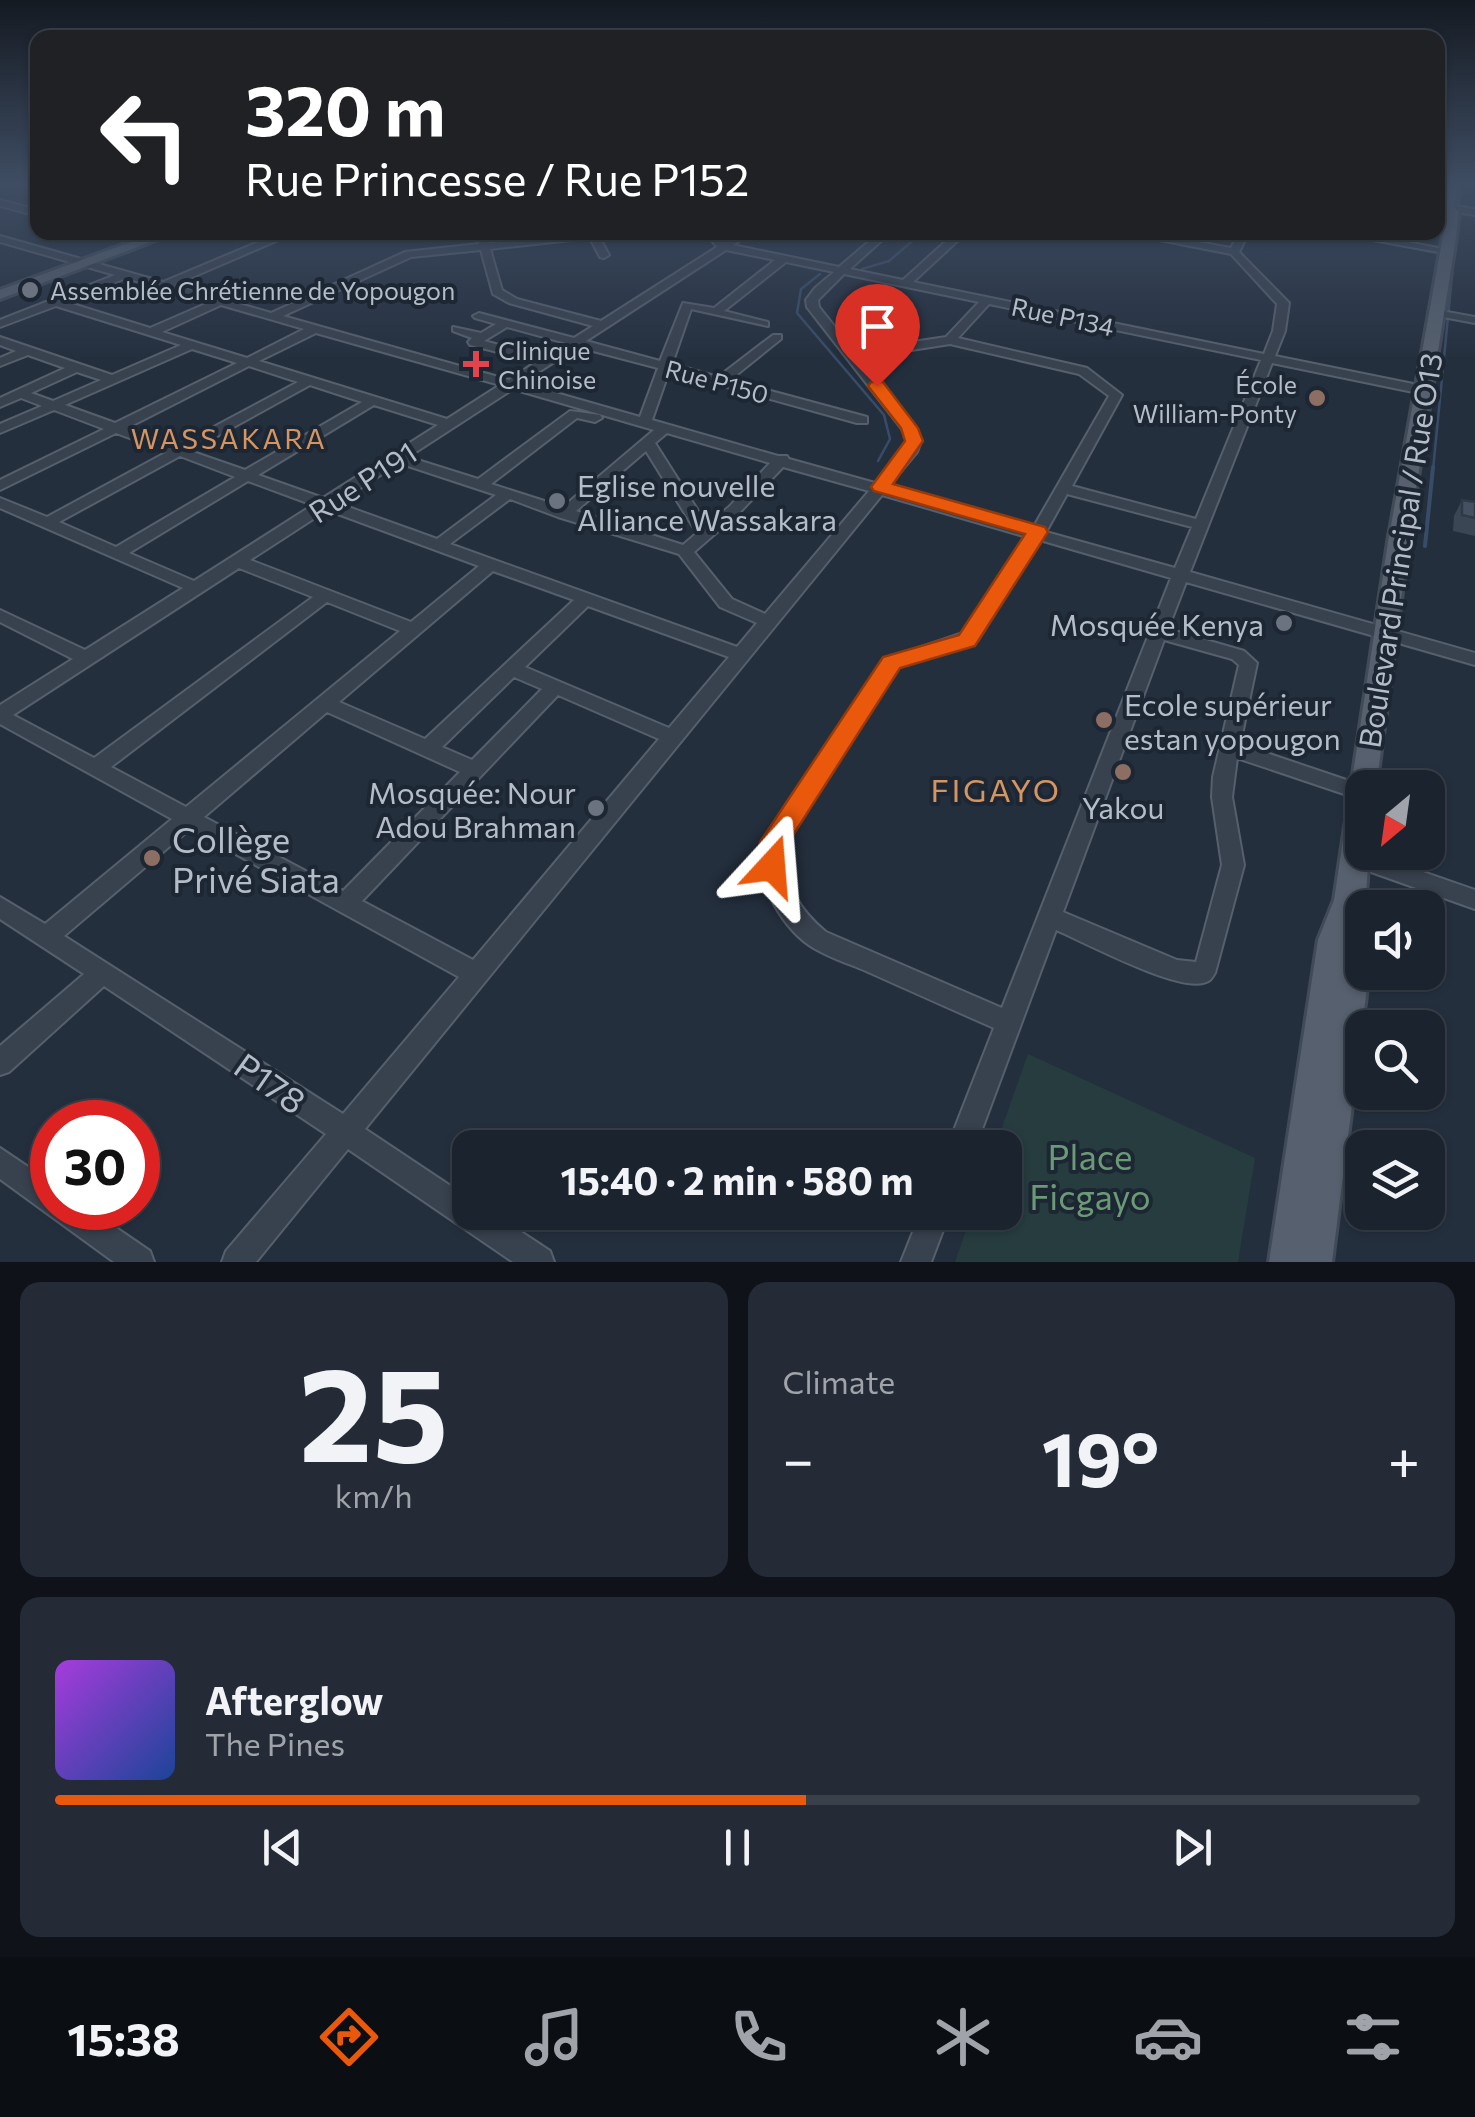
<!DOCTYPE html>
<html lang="en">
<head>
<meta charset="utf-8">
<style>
  :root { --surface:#1b232e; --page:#242b36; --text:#f1f3f6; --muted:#a0a4aa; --line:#39404a; --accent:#ea580c }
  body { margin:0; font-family:Commissioner,sans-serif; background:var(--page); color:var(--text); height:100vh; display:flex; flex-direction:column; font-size:38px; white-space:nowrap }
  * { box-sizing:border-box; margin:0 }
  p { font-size:32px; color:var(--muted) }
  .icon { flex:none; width:55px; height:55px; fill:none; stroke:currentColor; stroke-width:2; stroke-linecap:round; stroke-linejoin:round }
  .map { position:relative; height:1262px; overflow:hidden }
  .drawer { display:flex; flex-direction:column; gap:20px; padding:20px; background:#0f1319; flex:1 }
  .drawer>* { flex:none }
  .guide { position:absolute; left:30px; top:30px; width:1415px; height:210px; border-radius:20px; box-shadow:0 2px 8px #0004,0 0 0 2px var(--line); background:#202124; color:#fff; overflow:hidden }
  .needle { width:65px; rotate:209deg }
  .tools { position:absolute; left:1345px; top:770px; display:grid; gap:20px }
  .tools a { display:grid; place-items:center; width:100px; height:100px; border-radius:20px; background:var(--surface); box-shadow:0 2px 8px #0004,0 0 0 2px var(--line); font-size:50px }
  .speed { position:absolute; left:30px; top:1100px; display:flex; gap:20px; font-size:50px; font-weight:700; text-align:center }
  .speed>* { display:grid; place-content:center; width:130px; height:130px; border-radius:50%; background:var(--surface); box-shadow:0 2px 8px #0004,0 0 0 2px var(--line); line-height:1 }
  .speed .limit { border:15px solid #d22; background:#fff; color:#111 }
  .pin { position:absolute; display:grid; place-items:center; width:85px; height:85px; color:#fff; margin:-102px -42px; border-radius:50% 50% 50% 0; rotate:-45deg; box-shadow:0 0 10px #0007 }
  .pin .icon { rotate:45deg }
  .me { position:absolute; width:110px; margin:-55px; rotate:19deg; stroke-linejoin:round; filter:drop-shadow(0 0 8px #0008) }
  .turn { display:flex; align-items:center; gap:35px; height:210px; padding:0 50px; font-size:45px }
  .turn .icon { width:130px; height:130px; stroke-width:2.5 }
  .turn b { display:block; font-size:70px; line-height:85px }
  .big { font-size:75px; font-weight:700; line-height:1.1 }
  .drawer .widget { flex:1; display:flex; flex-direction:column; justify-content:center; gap:15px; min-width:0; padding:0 35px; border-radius:20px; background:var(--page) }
  .drawer .dial { align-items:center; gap:0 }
  .dial b { font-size:130px; line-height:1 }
  .song { display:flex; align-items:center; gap:30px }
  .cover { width:120px; height:120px; border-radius:15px; background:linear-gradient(135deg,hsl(280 70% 55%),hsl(220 70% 35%)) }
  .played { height:10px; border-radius:5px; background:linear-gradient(90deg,var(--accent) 55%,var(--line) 55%) }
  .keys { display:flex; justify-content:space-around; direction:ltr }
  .heat { display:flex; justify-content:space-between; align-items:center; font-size:55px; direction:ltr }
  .drawer .tiles { flex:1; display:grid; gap:20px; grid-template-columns:1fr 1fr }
  .widget:last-child { grid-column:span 2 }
  .trip { position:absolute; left:452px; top:1130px; width:570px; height:100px; border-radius:20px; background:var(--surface); box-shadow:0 2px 8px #0004,0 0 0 2px var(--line); font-weight:700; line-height:100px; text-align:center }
  .dock { display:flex; height:160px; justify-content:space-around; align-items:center; background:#0b0e12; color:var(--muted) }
  .dock .icon { width:70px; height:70px }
  .dock .on { color:var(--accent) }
  .dock b { font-size:45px; color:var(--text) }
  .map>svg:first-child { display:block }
</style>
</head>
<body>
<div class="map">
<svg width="1475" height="1262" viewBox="0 0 1475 1262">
  <rect width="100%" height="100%" fill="#242f3e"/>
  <path fill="#263c3f" d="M 1028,1054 L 1255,1158 L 1238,1262 L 955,1262 L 972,1213 L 1005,1212 L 1005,1148 L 995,1147 Z"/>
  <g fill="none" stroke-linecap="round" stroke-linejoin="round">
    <g stroke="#394c67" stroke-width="2.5">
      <path d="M 862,269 L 889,261 L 923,232"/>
      <path d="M 820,274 L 801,289 L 797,313 L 884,415 L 890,439 L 878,461"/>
      <path d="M 1433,470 L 1461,184"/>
    </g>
    <path stroke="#394c67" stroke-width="4" d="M 1425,546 L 1433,467"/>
    <defs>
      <g id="minor">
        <path d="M 0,200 L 38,210 L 38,216 L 0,206 Z"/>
        <path d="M 1448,205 L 1475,209 L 1475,215 L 1445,210 L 1443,208 Z"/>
        <path d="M 282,232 L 297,232 L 174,285 L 271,313 L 405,252 L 479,244 L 476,232 L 486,232 L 489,243 L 589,232 L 627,232 L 599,237 L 609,255 L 604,258 L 600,257 L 590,238 L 490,249 L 502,290 L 517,299 L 601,321 L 717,247 L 705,232 L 716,232 L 724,242 L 740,232 L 752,232 L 733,245 L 839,267 L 880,232 L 891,232 L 850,269 L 903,280 L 956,232 L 967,232 L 913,282 L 1264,354 L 1273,331 L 1277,304 L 1231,254 L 1119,232 L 1143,232 L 1231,248 L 1239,232 L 1249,232 L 1239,252 L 1289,303 L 1285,331 L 1275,356 L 1423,386 L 1429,390 L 1423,394 L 1272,363 L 1190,572 L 1475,653 L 1475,665 L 1186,582 L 1168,629 L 1244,651 L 1257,663 L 1240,744 L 1370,788 L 1362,788 L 1362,800 L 1237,758 L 1232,797 L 1244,865 L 1215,973 C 1211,979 1211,981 1203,983 C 1174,990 1086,943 1056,930 L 975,1148 L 947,1148 L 994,1028 C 951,1009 908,990 866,971 C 847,963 825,956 809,945 C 779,925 750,871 766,836 L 886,659 L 966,632 L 1027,537 L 882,495 L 365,1129 L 470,1199 L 470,1212 L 491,1212 L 550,1251 L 554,1262 L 513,1262 L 348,1149 L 256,1262 L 222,1262 L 226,1251 L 326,1134 L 104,986 L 9,1072 L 0,1075 L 0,1046 L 84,974 L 0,919 L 0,897 L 45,924 L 172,819 L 0,724 L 0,705 L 73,659 L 0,622 L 0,610 L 85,650 L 183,588 L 0,508 L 0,498 L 47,517 L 167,452 L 116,433 L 0,490 L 0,480 L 104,429 L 54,410 L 0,433 L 0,424 L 42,406 L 21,398 L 0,407 L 0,398 L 65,368 L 28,355 L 0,366 L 0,358 L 16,351 L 0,345 L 0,337 L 112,375 L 181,345 L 56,306 L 0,327 L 0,320 L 115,275 L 0,242 L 0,236 L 163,282 ZM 481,250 L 493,294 L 509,303 L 593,326 L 574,338 L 479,313 L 473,316 L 475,318 L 496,324 L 481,333 L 453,327 L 453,331 L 472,338 L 468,342 L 470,345 L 536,362 L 509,380 L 283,316 L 411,257 ZM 726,250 L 775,260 L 714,308 L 683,303 L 660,361 L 586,341 ZM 786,262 L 834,272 L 815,288 L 806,300 L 807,307 L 902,429 L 907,441 L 905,448 L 875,483 L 789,459 L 787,456 L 778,456 L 652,420 L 669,371 L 857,423 L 867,423 L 867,417 L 730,380 L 781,339 L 781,335 L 773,335 L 718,377 L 672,364 L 691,309 L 768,326 L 768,322 L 724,311 ZM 844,274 L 979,302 L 946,337 L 854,351 L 819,307 L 818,300 ZM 126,278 L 210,302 L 150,328 L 66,302 ZM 989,304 L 1261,360 L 1196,519 L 1072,486 L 1122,395 L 1087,368 L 958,338 ZM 221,305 L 304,329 L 247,358 L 162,332 ZM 507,327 L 566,343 L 544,357 L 484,341 ZM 316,333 L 500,385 L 447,419 L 259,361 ZM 950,344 L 1079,374 L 1109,396 L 1033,528 L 888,487 L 917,452 L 921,441 L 914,425 L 860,358 ZM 578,347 L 658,368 L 640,417 L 521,383 ZM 192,349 L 237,363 L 115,423 L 65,405 ZM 249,366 L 298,382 L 178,446 L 127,428 ZM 77,372 L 101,380 L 53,401 L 31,393 ZM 310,385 L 362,402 L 245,470 L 190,451 ZM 513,389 L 654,430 L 563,507 L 491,484 L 577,418 L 595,422 L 602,418 L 600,415 L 570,411 L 478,479 L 408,457 ZM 374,405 L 438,425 L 323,498 L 258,475 ZM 667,433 L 770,463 L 729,507 L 707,525 L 655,443 ZM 646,451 L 697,533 L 683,545 L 576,511 ZM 180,456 L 235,477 L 116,547 L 59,522 ZM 399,463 L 496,495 L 437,539 L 337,503 ZM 783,467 L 869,491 L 765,614 L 732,599 L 694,552 L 739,513 ZM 248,481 L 313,505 L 194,581 L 129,553 ZM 1067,494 L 1192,527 L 1175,568 L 1046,532 ZM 510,499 L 558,517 L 679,554 L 720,607 L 757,623 L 737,647 L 450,544 ZM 327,510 L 479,566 L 411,622 L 250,560 ZM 1040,540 L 1171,578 L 1002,1008 L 826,932 C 798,909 781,880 785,843 L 898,667 L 978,640 ZM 239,568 L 313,597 L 94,758 L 13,715 ZM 493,571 L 574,600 L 425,739 L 339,702 ZM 327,602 L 400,631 L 186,807 L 111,767 ZM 588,606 L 729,657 L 669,728 L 525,667 ZM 1164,640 L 1232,659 L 1239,665 L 1213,777 L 1212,797 L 1222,865 L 1196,962 L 1177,960 L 1063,912 ZM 514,677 L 542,689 L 472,760 L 442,747 ZM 558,695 L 659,739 L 473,960 L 362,901 ZM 327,712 L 460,772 L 343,891 L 204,817 ZM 190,829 L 459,977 L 343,1114 L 64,936 Z"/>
        <path d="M 1329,232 L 1355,232 L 1443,249 L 1438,252 Z"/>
        <path d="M 1436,310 L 1475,317 L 1475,323 L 1432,315 L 1430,313 Z"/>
        <path d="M 1354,848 L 1475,890 L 1475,909 L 1346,863 L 1343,857 L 1346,851 Z"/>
        <path d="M 0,1148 L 52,1183 L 52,1208 L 87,1208 L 150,1251 L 154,1262 L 114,1262 L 0,1179 Z"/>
        <path d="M 921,1212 L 950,1212 L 931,1262 L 901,1262 Z"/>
      </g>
      <g id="major">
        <path d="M 1445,184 L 1457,184 L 1454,207 L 1459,212 L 1455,244 L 1414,502 L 1376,788 L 1362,788 L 1362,852 L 1369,852 L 1365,908 L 1362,908 L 1362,972 L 1369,972 L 1332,1262 L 1269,1262 L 1318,940 L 1334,900 L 1388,542 L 1447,213 L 1442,208 Z"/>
        <path d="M 158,232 L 177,232 L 0,299 L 0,290 Z"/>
      </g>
    </defs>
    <use href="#minor" stroke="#565f6c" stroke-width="4"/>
    <use href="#major" stroke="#414a57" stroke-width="6"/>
    <use href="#minor" fill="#38414e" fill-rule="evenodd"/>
    <use href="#major" fill="#56606e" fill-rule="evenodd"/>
  </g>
  <path fill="#3b4654" d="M 1462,500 L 1475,502 L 1475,536 L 1453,531 L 1454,516 Z"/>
  <path fill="#455162" stroke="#303945" stroke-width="2.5" d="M 1462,500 L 1475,502 L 1475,518 L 1462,515 Z"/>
  <linearGradient id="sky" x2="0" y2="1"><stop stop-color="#141a22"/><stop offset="0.51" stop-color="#3f4d63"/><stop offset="1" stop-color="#3f4d63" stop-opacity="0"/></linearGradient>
  <rect width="1475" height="361" fill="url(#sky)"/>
  <path fill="#ea580c" stroke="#983908" stroke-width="2.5" d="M 871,382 L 883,382 L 918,428 L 923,441 L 893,484 L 1045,527 L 1048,532 L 975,646 L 900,668 L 788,843 L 782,874 L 772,878 L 762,874 L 758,866 L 760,842 L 883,657 L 959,635 L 1025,534 L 874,491 L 871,487 L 905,441 L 901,428 L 868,386 Z"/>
  <g fill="#6b7280" stroke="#1d2633" stroke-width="4">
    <circle cx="30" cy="290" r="10"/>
    <circle cx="557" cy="501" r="10"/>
    <circle cx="1284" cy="623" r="10"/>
    <circle cx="596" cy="808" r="10"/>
  </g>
  <path fill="#e0444e" stroke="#1d2633" stroke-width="4" d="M471 349h10v10h10v10h-10v10h-10v-10h-10v-10h10z"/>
  <g fill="#8d6e63" stroke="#1d2633" stroke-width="4">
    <circle cx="1317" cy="398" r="10"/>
    <circle cx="1104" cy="720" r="10"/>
    <circle cx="1123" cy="772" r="10"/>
    <circle cx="152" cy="858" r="10"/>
  </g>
  <g text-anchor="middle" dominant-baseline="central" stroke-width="8" stroke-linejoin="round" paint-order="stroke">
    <g font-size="25" fill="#b4bcc9" stroke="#1d2633" text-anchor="start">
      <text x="50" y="290">Assemblée Chrétienne de Yopougon</text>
      <text x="498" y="350">Clinique<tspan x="498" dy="29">Chinoise</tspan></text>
      <text x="1297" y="384" text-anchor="end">École<tspan x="1297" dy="29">William-Ponty</tspan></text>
    </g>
    <g font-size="25" fill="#b4bcc9" stroke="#1d2633">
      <text transform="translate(1063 316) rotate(12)">Rue P134</text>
      <text transform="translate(717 381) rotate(15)">Rue P150</text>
    </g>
    <g font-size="28" letter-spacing="2.5" fill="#d59563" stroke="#1d2633">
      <text x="229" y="438">WASSAKARA</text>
    </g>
    <g font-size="30" fill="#b4bcc9" stroke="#1d2633">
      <text transform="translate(362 481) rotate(-33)">Rue P191</text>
      <text transform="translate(1399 550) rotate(-81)">Boulevard Principal / Rue O13</text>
    </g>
    <g font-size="30" fill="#b4bcc9" stroke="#1d2633" text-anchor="start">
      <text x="577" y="484">Eglise nouvelle<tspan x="577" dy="34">Alliance Wassakara</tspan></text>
      <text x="1264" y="623" text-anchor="end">Mosquée Kenya</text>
      <text x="1124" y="703">Ecole supérieur<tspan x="1124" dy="34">estan yopougon</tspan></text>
      <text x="576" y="791" text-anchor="end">Mosquée: Nour<tspan x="576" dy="34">Adou Brahman</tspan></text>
      <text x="1123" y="806" text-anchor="middle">Yakou</text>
    </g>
    <g font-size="32" letter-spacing="2.5" fill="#d59563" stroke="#1d2633">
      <text x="996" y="789">FIGAYO</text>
    </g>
    <g font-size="35" fill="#b4bcc9" stroke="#1d2633" text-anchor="start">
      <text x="172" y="838">Collège<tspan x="172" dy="40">Privé Siata</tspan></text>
    </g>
    <g font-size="35" fill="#b4bcc9" stroke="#1d2633">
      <text transform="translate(271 1082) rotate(35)">P178</text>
    </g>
    <g font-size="35" fill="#6b9a76" stroke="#1d2633">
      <text x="1090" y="1155">Place<tspan x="1090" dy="40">Ficgayo</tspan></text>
    </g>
  </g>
</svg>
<div class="tools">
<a><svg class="needle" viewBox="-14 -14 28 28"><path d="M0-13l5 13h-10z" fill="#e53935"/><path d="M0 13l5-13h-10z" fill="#a0a4aa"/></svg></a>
<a><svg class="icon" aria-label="sound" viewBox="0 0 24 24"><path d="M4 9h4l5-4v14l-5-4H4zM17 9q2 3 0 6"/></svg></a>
<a><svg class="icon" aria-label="search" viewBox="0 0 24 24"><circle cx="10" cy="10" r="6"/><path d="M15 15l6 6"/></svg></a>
<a><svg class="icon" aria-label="layers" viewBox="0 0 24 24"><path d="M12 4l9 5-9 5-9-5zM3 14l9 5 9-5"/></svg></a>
</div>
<div class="speed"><div class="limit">30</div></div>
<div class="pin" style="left:877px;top:386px;background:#d93025"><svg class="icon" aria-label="arrive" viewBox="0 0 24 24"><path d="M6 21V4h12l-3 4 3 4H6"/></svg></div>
<svg class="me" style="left:772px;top:866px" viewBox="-20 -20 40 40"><path d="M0-17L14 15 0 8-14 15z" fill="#ea580c" stroke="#fff" stroke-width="4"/></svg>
<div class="trip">15:40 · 2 min · 580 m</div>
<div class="guide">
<div class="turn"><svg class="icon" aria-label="left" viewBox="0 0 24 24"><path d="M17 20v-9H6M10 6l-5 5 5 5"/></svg><div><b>320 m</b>Rue Princesse / Rue P152</div></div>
</div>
</div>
<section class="drawer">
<div class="tiles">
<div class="widget dial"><b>25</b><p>km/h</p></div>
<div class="widget"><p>Climate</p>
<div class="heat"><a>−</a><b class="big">19°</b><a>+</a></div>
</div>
<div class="widget">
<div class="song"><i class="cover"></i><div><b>Afterglow</b><p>The Pines</p></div></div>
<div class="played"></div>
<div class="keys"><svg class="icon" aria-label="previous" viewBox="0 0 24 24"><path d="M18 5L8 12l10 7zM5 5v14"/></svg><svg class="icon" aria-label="pause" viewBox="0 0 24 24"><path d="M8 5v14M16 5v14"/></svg><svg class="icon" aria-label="next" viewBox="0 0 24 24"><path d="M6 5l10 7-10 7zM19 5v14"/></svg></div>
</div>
</div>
</section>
<nav class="dock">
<b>15:38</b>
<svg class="icon on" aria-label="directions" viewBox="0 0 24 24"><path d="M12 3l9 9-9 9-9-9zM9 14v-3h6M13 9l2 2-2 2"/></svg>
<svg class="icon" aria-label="music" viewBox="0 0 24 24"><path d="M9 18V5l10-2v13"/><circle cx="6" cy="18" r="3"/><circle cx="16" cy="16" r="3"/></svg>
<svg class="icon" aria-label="phone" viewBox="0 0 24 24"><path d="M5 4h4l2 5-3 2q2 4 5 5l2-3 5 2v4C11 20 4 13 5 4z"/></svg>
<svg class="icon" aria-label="climate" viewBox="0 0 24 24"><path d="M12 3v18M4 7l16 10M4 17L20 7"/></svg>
<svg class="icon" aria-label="car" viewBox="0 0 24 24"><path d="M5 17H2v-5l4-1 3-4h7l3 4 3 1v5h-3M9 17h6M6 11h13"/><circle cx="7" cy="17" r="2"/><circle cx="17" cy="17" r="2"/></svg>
<svg class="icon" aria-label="filters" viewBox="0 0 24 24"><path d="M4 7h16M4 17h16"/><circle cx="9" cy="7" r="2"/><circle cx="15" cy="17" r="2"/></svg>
</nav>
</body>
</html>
